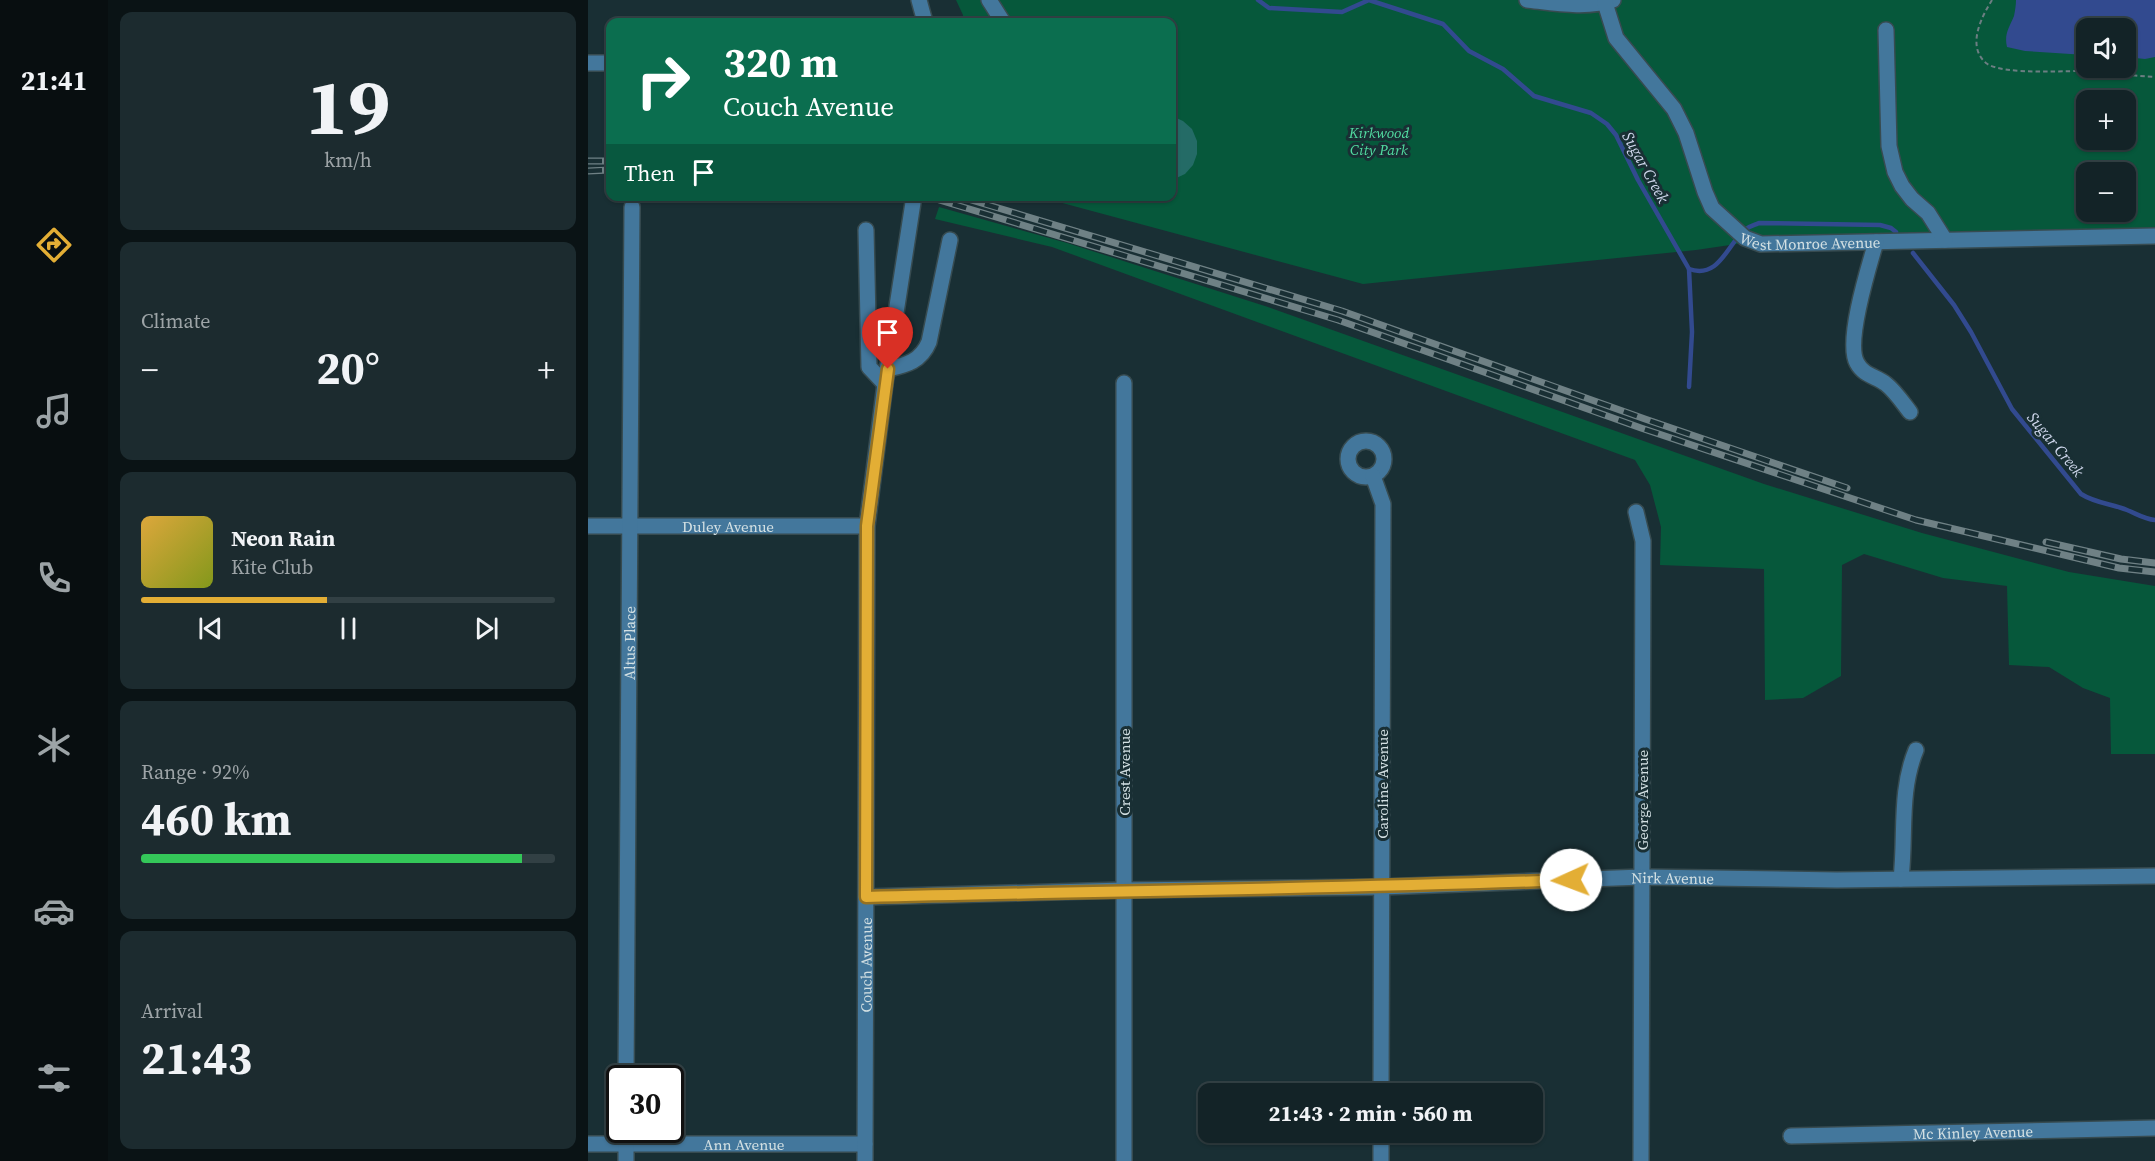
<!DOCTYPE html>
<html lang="en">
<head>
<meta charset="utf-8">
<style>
  :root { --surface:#132327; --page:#1c2b2f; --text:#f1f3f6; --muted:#9da4a7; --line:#324044; --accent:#e3ae35 }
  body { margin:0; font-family:"Source Serif 4",serif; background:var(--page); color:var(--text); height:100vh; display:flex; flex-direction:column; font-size:22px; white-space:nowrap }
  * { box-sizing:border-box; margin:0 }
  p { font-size:20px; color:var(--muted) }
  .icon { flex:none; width:33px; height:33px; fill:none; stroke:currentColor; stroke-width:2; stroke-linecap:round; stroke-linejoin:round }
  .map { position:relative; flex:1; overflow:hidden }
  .details { display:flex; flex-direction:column; gap:12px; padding:12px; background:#0a1315; width:480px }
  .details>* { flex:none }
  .top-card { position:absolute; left:18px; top:18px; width:570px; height:183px; border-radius:12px; box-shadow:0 2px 4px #0004,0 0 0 2px var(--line); background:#0b6e4f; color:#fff; overflow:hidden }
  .buttons { position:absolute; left:1488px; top:18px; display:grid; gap:12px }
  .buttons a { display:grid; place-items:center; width:60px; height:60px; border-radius:12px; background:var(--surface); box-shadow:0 2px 4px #0004,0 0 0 2px var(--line); font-size:30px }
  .speed { position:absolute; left:18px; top:1065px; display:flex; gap:12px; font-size:30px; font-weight:700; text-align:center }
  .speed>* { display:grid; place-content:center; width:78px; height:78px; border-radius:50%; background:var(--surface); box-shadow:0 2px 4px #0004,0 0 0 2px var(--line); line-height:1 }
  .speed .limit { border:3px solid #111; border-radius:9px; background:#fff; color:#111 }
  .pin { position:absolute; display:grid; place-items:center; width:51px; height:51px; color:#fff; margin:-62px -26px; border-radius:50% 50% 50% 0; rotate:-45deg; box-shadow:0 0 6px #0007 }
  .pin .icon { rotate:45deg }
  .me { position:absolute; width:66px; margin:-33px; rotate:268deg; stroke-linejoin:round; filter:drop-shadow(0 0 4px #0008) }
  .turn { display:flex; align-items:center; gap:21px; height:126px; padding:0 18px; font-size:27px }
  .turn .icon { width:78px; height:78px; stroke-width:2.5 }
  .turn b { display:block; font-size:42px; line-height:51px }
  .then { display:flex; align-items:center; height:57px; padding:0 18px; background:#0003; gap:12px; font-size:22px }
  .big { font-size:45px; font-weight:700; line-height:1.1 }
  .details .widget { flex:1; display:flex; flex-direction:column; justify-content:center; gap:9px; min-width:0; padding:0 21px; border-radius:12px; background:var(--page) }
  .details .dial { align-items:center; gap:0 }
  .dial b { font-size:78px; line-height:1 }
  .song { display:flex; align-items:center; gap:18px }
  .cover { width:72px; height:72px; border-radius:9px; background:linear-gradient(135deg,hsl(40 70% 55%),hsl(70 70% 35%)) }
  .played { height:6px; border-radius:3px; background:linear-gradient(90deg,var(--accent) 45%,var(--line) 45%) }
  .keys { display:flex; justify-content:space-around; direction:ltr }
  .heat { display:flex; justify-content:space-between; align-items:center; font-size:33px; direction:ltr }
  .charge { height:9px; border-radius:4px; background:linear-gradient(90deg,#34c759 92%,var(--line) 0) }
  .trip { position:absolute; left:610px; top:1083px; width:345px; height:60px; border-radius:12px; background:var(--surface); box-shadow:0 2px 4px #0004,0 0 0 2px var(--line); font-weight:700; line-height:60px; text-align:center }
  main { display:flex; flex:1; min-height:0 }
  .tab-bar { display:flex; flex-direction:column; width:108px; justify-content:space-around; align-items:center; background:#080e10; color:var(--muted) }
  .tab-bar .icon { width:42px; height:42px }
  .tab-bar .selected { color:var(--accent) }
  .tab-bar b { font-size:27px; color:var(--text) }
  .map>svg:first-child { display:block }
</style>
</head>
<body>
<main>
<nav class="tab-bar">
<b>21:41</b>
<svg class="icon selected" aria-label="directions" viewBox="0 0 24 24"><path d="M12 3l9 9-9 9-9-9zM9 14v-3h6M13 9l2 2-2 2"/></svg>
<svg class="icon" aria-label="music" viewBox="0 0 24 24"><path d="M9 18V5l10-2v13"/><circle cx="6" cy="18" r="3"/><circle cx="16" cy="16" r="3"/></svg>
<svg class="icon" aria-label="phone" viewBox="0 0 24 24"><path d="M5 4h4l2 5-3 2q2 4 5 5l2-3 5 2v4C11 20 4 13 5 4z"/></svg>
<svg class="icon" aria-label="climate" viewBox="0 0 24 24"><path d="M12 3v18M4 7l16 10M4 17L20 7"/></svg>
<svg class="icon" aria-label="car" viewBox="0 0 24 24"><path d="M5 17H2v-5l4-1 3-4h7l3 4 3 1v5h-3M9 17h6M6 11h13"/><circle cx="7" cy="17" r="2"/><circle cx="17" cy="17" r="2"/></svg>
<svg class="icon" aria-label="filters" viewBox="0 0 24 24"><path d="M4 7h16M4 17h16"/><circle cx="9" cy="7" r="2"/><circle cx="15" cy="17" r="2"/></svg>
</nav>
<section class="details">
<div class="widget dial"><b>19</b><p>km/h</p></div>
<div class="widget"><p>Climate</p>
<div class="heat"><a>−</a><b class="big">20°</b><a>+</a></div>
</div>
<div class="widget">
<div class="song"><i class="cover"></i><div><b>Neon Rain</b><p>Kite Club</p></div></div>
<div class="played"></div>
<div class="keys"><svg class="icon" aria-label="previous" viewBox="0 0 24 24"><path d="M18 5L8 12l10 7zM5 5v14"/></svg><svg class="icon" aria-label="pause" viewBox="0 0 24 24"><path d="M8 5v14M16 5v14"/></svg><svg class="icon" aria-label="next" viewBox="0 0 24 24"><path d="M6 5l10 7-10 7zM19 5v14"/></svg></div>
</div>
<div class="widget"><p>Range · 92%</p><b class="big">460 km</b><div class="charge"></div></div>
<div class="widget"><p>Arrival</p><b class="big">21:43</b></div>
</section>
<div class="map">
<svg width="1567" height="1161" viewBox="0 0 1567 1161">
  <rect width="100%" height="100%" fill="#192f34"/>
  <g fill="#06583b" fill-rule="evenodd">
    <path d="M 368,0 L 1567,0 L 1567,229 L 1183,239 L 1108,250 L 775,284 L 452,197 L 584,196 L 584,22 L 375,22 L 375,15 ZM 1498,28 L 1538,28 L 1538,68 L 1498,68 ZM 1498,100 L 1538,100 L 1538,140 L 1498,140 ZM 1498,172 L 1538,172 L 1538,212 L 1498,212 Z"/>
    <path d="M 351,207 L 479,243 L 680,307 L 1176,484 L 1334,533 L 1481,572 L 1567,586 L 1567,754 L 1523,754 L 1522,698 L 1495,688 L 1461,667 L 1421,665 L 1419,586 L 1355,578 L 1276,554 L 1254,565 L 1253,676 L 1215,698 L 1177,700 L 1176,569 L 1072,565 L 1073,527 L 1062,485 L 1047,460 L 464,247 L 347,219 Z"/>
  </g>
  <path fill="#324a8f" d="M 1428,0 L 1567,0 L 1567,57 L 1557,59 L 1538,57 L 1538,28 L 1498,28 L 1498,55 L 1437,51 L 1419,47 C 1416,34 1421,28 1426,16 C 1427,11 1428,5 1428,0 Z"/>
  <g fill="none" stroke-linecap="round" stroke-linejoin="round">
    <g stroke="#324a8f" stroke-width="4.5">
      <path d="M 670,0 L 681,8 L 754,12 L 781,0 L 855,24 L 881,51 L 915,69 L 946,96 L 1003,113 L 1019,124 L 1028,135 L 1050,180 L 1101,269 L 1104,332 L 1101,387"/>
      <path d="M 1325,253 L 1366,305 L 1383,332 L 1424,409 L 1493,494 C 1507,503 1524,504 1539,510 C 1549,514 1556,519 1567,520"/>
      <path d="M 1101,269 C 1132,280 1140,242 1158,229 C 1162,226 1167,225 1171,223 L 1292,225 L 1303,228 L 1308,232"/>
    </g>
  </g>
  <path fill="#246b66" d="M 584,116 L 595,121 L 604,129 L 609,141 L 609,154 L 605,165 L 597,174 L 584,180 Z"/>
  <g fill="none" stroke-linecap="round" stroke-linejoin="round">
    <defs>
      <g id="minor">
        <path d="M 331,0 L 337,22"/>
        <path d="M 401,0 L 415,22"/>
        <path d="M 939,0 C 966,3 999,9 1025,0"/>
        <path id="s1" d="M 1017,3 L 1028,38 L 1086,109 L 1098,133 L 1117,192 L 1124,208 L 1157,238 L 1173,244 L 1567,236"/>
        <path d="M 1298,30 L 1301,146 L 1307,172 L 1314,186 L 1324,199 L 1340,213 L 1357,240"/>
        <path d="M 0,63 L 22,63"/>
        <path d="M 278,230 L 281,367 L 297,384"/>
        <path d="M 1288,242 C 1281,266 1257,342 1269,363 C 1276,376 1288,376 1298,384 C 1307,391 1315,403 1322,412"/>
        <path d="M 300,369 C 319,365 333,361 341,342 L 362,240"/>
        <path d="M 536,383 L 536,1161"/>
        <circle cx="778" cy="459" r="18"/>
        <path d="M 785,476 L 795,504 L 793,1094"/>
        <path d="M 1048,512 L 1055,541 L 1053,1161"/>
        <path id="s2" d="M 0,526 L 279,526"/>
        <path d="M 1313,879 C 1318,835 1311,791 1328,750"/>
        <path id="s3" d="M 278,897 L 536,890 L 794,887 L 1054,877 L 1249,880 L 1567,876"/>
        <path id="s4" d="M 38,1078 L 44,207"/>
        <path id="s5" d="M 1203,1136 L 1567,1128"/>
        <path id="s6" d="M 0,1144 L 277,1144"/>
        <path d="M 38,1161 L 38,1130"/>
        <path id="s7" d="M 277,1161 L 279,526 L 297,384 L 326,196"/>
        <path d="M 793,1161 L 793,1132"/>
      </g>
    </defs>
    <use href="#minor" stroke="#374b50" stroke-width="18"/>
    <path stroke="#6c7e82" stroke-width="2" stroke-dasharray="4.5 3" stroke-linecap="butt" d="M 1404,0 C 1394,16 1378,46 1398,63 C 1414,76 1484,70 1507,71 C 1527,73 1547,76 1567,77"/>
    <use href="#minor" stroke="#43779c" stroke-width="15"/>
    <defs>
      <g id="rail">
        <path d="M 0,161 L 22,161"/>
        <path d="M 0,171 L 22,170"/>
        <path d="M 338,196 L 750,320 L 1053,428 L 1328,520 L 1531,568 L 1567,572"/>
        <path d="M 370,196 L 754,311 L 1057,419 L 1259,488"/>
        <path d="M 1458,542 L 1533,559 L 1567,563"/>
      </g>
    </defs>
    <use href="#rail" stroke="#6f8185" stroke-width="7"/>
    <use href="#rail" stroke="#192f34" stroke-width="4.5" stroke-dasharray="14" stroke-linecap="butt"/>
  </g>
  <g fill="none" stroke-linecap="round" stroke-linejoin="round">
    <defs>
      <path id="route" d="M 300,369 L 279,526 L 278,897 C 513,891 748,889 983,880"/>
    </defs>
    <use href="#route" stroke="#947122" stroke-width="15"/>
    <use href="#route" stroke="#e3ae35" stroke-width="10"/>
  </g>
  <g text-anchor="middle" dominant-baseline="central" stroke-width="6" stroke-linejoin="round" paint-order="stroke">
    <g font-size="15" font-style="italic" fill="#51dca1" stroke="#192f34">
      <text x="791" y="132">Kirkwood<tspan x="791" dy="17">City Park</tspan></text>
    </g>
    <g font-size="15" fill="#d3e0e3" stroke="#192f34">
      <text stroke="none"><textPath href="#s1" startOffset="345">West Monroe Avenue</textPath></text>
      <text stroke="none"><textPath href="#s2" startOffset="140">Duley Avenue</textPath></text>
      <text stroke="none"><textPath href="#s4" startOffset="435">Altus Place</textPath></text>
      <text transform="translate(536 772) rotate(-90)">Crest Avenue</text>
      <text transform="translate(794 784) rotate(-90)">Caroline Avenue</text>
      <text transform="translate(1054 800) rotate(-90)">George Avenue</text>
      <text stroke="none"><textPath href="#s3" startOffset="807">Nirk Avenue</textPath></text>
      <text stroke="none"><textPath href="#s7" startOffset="196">Couch Avenue</textPath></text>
      <text stroke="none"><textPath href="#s5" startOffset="182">Mc Kinley Avenue</textPath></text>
      <text stroke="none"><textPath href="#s6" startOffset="156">Ann Avenue</textPath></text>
    </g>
    <g font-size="16" font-style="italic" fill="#cfd7ec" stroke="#192f34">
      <text transform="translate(1058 167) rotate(61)">Sugar Creek</text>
      <text transform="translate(1468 444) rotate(50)">Sugar Creek</text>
    </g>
  </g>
</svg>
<div class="buttons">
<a><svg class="icon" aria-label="sound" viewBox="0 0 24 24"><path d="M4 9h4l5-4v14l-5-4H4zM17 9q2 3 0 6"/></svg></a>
<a>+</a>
<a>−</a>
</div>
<div class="speed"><div class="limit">30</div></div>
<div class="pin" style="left:300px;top:369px;background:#d93025"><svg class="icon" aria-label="arrive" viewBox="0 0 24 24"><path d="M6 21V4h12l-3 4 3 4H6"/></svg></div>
<svg class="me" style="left:983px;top:880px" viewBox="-20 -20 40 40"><circle r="19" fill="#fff"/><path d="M0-13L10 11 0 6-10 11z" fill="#e3ae35"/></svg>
<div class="trip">21:43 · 2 min · 560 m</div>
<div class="top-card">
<div class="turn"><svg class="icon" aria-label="right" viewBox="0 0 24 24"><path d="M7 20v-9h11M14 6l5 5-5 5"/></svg><div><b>320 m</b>Couch Avenue</div></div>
<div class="then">Then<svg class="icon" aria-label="arrive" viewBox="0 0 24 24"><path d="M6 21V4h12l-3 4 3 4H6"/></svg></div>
</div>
</div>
</main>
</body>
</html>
